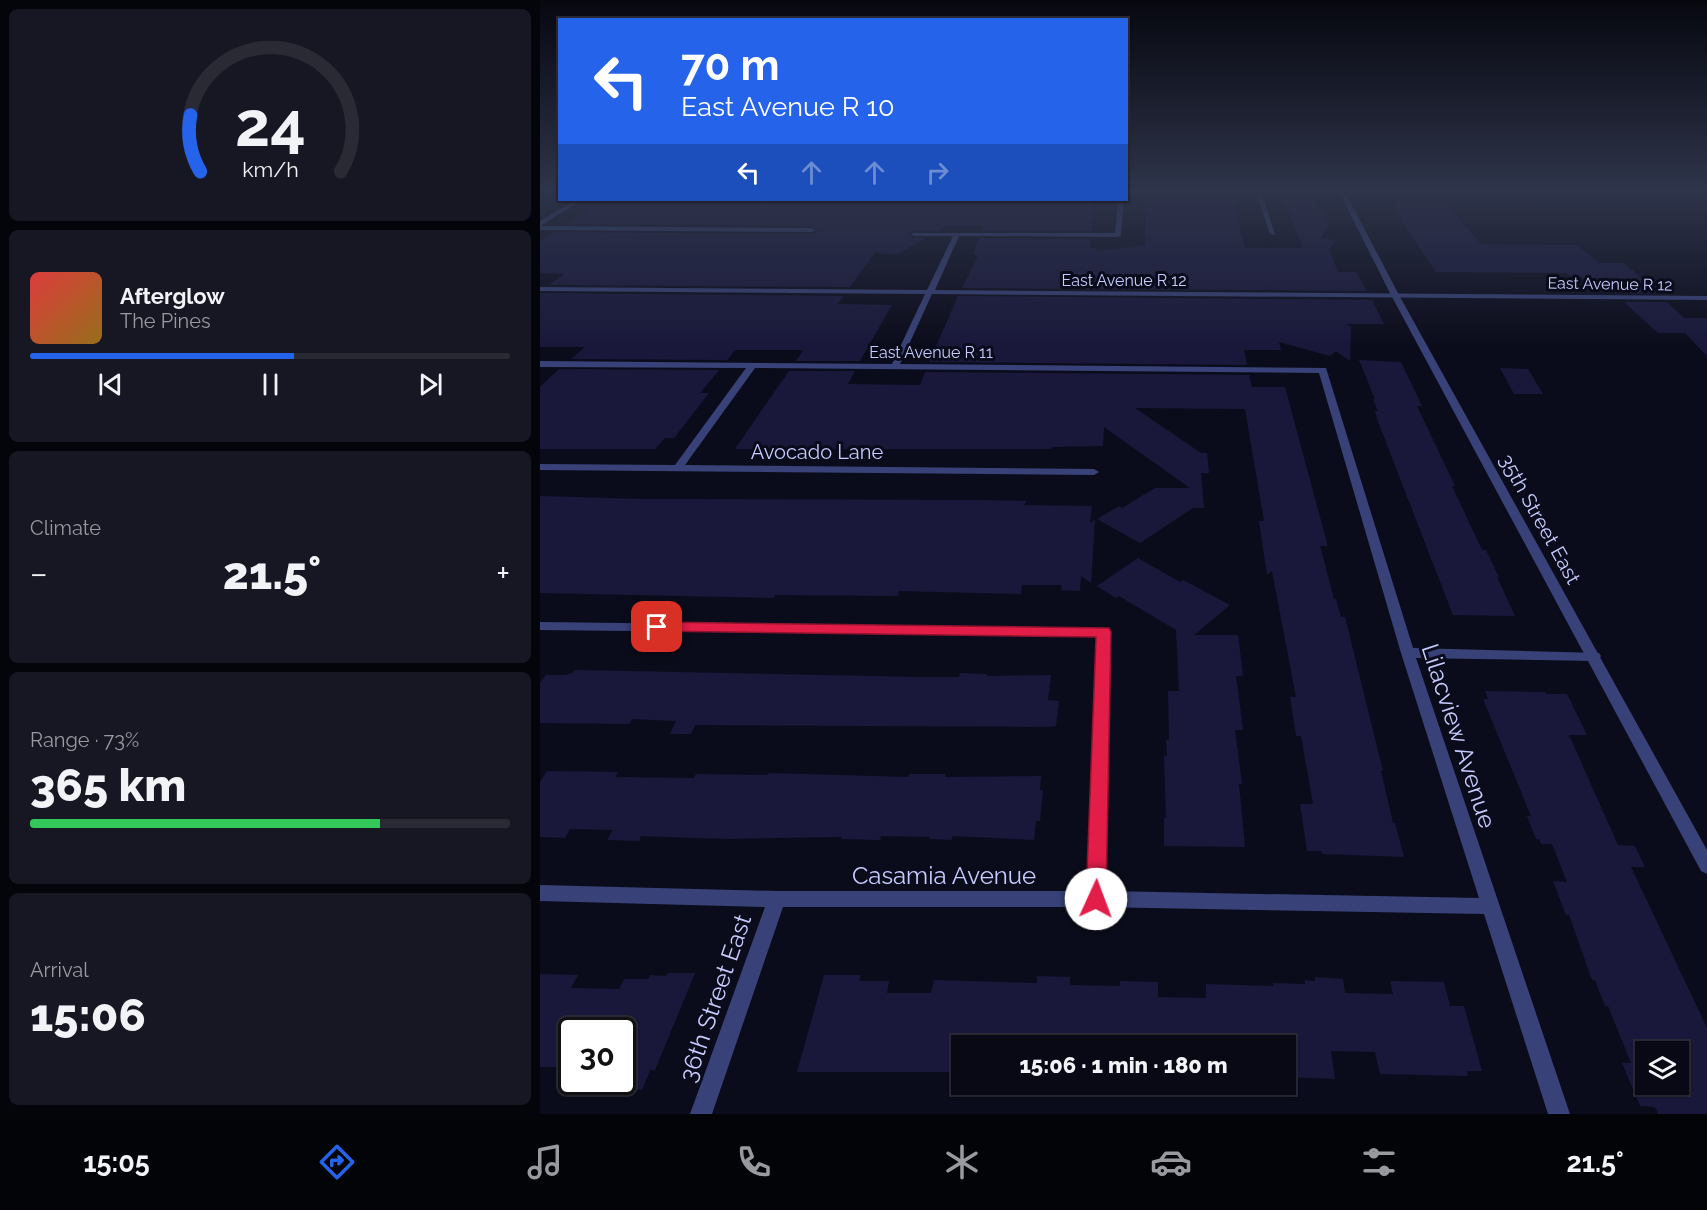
<!DOCTYPE html>
<html lang="en">
<head>
<meta charset="utf-8">
<style>
  :root { --surface:#080914; --page:#161722; --text:#f1f3f6; --muted:#989aa0; --line:#292a34; --accent:#2563eb }
  body { margin:0; font-family:Raleway,sans-serif; background:var(--page); color:var(--text); height:100vh; display:flex; flex-direction:column; font-size:22px; white-space:nowrap }
  * { box-sizing:border-box; margin:0 }
  p { font-size:20px; color:var(--muted) }
  .icon { flex:none; width:33px; height:33px; fill:none; stroke:currentColor; stroke-width:2; stroke-linecap:round; stroke-linejoin:round }
  .map { position:relative; flex:1; overflow:hidden }
  .side { display:flex; flex-direction:column; gap:9px; padding:9px; background:#04050b; width:540px }
  .side>* { flex:none }
  .guide { position:absolute; left:18px; top:18px; width:570px; height:183px; border-radius:0px; box-shadow:0 2px 4px #0004,0 0 0 2px var(--line); background:#2563eb; color:#fff; overflow:hidden }
  .tools { position:absolute; left:1095px; top:1041px; display:grid; gap:12px }
  .tools a { display:grid; place-items:center; width:54px; height:54px; border-radius:0px; background:var(--surface); box-shadow:0 2px 4px #0004,0 0 0 2px var(--line); font-size:30px }
  .speed { position:absolute; left:18px; top:1017px; display:flex; gap:12px; font-size:30px; font-weight:700; text-align:center }
  .speed>* { display:grid; place-content:center; width:78px; height:78px; border-radius:50%; background:var(--surface); box-shadow:0 2px 4px #0004,0 0 0 2px var(--line); line-height:1 }
  .speed .limit { border:3px solid #111; border-radius:9px; background:#fff; color:#111 }
  .pin { position:absolute; display:grid; place-items:center; width:51px; height:51px; color:#fff; margin:-26px; border-radius:12px; box-shadow:0 3px 9px #0006 }
  .me { position:absolute; width:66px; margin:-33px; rotate:2deg; stroke-linejoin:round; filter:drop-shadow(0 0 4px #0008) }
  .turn { display:flex; align-items:center; gap:21px; height:126px; padding:0 24px; font-size:27px }
  .turn .icon { width:78px; height:78px; stroke-width:2.5 }
  .turn b { display:block; font-size:42px; line-height:51px }
  .lanes { display:flex; align-items:center; height:57px; padding:0 24px; background:#0003; justify-content:center; gap:30px; direction:ltr }
  .lanes .off { opacity:.35 }
  .big { font-size:45px; font-weight:800; line-height:1.1 }
  .side .card { flex:1; display:flex; flex-direction:column; justify-content:center; gap:9px; min-width:0; padding:0 21px; border-radius:9px; background:var(--page) }
  .side .dial { align-items:center; gap:0 }
  .dial svg { height:156px; overflow:visible; fill:none; stroke:var(--line); stroke-width:7; stroke-linecap:round; text-anchor:middle }
  .dial text { fill:var(--text); stroke:none }
  .song { display:flex; align-items:center; gap:18px }
  .cover { width:72px; height:72px; border-radius:9px; background:linear-gradient(135deg,hsl(0 70% 55%),hsl(40 70% 35%)) }
  .played { height:6px; border-radius:3px; background:linear-gradient(90deg,var(--accent) 55%,var(--line) 55%) }
  .keys { display:flex; justify-content:space-around; direction:ltr }
  .heat { display:flex; justify-content:space-between; align-items:center; font-size:33px; direction:ltr }
  .charge { height:9px; border-radius:4px; background:linear-gradient(90deg,#34c759 73%,var(--line) 0) }
  .trip { position:absolute; left:411px; top:1035px; width:345px; height:60px; border-radius:0px; background:var(--surface); box-shadow:0 2px 4px #0004,0 0 0 2px var(--line); font-weight:800; line-height:60px; text-align:center }
  .tab-bar { display:flex; height:96px; justify-content:space-around; align-items:center; background:#030408; color:var(--muted) }
  .tab-bar .icon { width:42px; height:42px }
  .tab-bar .selected { color:var(--accent) }
  .tab-bar b { font-size:27px; color:var(--text) }
  main { display:flex; flex:1; min-height:0 }
  .map>svg:first-child { display:block }
</style>
</head>
<body>
<main>
<section class="side">
<div class="card dial"><svg viewBox="0 0 100 80">
<path d="M14 69A42 42 0 1 1 86 69"/>
<path d="M14 69A42 42 0 0 1 9 40" stroke="#2563eb"/>
<text x="50" y="56" font-size="32" font-weight="700">24</text>
<text x="50" y="72" font-size="11">km/h</text>
</svg></div>
<div class="card">
<div class="song"><i class="cover"></i><div><b>Afterglow</b><p>The Pines</p></div></div>
<div class="played"></div>
<div class="keys"><svg class="icon" aria-label="previous" viewBox="0 0 24 24"><path d="M18 5L8 12l10 7zM5 5v14"/></svg><svg class="icon" aria-label="pause" viewBox="0 0 24 24"><path d="M8 5v14M16 5v14"/></svg><svg class="icon" aria-label="next" viewBox="0 0 24 24"><path d="M6 5l10 7-10 7zM19 5v14"/></svg></div>
</div>
<div class="card"><p>Climate</p>
<div class="heat"><a>−</a><b class="big">21.5°</b><a>+</a></div>
</div>
<div class="card"><p>Range · 73%</p><b class="big">365 km</b><div class="charge"></div></div>
<div class="card"><p>Arrival</p><b class="big">15:06</b></div>
</section>
<div class="map">
<svg width="1167" height="1114" viewBox="0 0 1167 1114">
  <rect width="100%" height="100%" fill="#0b0c1b"/>
  <g fill="#19183b" fill-rule="evenodd">
    <path d="M 608,190 L 691,190 L 705,248 L 763,248 L 740,190 L 769,191 L 779,211 L 783,211 L 790,225 L 781,238 L 796,240 L 789,250 L 798,272 L 816,272 L 827,291 L 422,288 L 438,256 L 433,254 L 439,238 L 551,239 L 550,248 L 557,248 L 556,251 L 605,245 L 605,199 L 608,199 Z"/>
    <path d="M 64,200 L 388,200 L 408,207 L 410,202 L 552,201 L 554,203 L 551,217 L 553,217 L 552,231 L 442,231 L 443,226 L 405,226 L 398,231 L 372,231 L 369,234 L 373,238 L 385,238 L 356,255 L 335,252 L 310,287 L 9,285 L 24,274 L 0,273 L 0,241 L 14,232 L 272,234 L 277,231 L 272,226 L 27,224 Z"/>
    <path d="M 852,200 L 905,202 L 941,244 L 1037,245 L 1059,263 L 1084,263 L 1118,293 L 1075,293 L 1063,282 L 1046,281 L 1041,276 L 1030,276 L 1026,273 L 896,272 L 861,221 L 863,221 L 852,205 L 856,205 Z"/>
    <path d="M 0,293 L 304,296 L 298,304 L 352,305 L 320,361 L 256,361 L 263,350 L 195,350 L 187,360 L 31,359 L 45,347 L 0,347 Z"/>
    <path d="M 418,296 L 832,300 L 844,324 L 806,324 L 811,327 L 810,361 L 796,351 L 790,356 L 739,342 L 741,350 L 704,350 L 707,365 L 389,362 Z"/>
    <path d="M 1084,302 L 1127,302 L 1144,318 L 1167,318 L 1167,356 L 1145,333 L 1118,333 Z"/>
    <path d="M 819,360 L 861,362 L 882,406 L 877,406 L 915,486 L 912,486 L 942,550 L 946,550 L 959,577 L 957,577 L 975,616 L 913,615 L 837,419 L 835,411 L 838,411 L 833,399 L 835,399 Z"/>
    <path d="M 960,368 L 988,369 L 1003,394 L 974,394 Z"/>
    <path d="M 19,369 L 179,370 L 160,393 L 169,393 L 134,438 L 125,438 L 115,449 L 0,449 L 0,387 Z"/>
    <path d="M 249,371 L 315,371 L 308,384 L 380,385 L 385,372 L 709,375 L 712,387 L 745,387 L 787,543 L 787,546 L 780,546 L 794,599 L 796,599 L 801,617 L 805,617 L 843,771 L 841,771 L 853,823 L 855,823 L 864,857 L 782,854 L 782,851 L 767,851 L 760,804 L 773,804 L 761,736 L 756,736 L 750,697 L 756,697 L 732,571 L 727,575 L 719,521 L 724,521 L 705,409 L 595,408 L 661,453 L 667,453 L 669,473 L 661,473 L 664,508 L 653,508 L 600,543 L 557,519 L 579,506 L 582,508 L 615,488 L 650,488 L 564,427 L 563,446 L 512,447 L 511,449 L 195,449 Z"/>
    <path d="M 0,496 L 106,499 L 438,500 L 487,501 L 484,505 L 552,506 L 550,523 L 555,520 L 551,583 L 541,576 L 540,591 L 521,590 L 522,585 L 482,585 L 481,594 L 359,591 L 358,596 L 235,595 L 234,598 L 0,593 Z"/>
    <path d="M 598,558 L 640,582 L 643,580 L 690,605 L 654,635 L 698,635 L 703,676 L 696,676 L 703,730 L 695,730 L 702,784 L 699,784 L 705,847 L 624,846 L 624,818 L 626,818 L 624,756 L 627,756 L 626,740 L 629,740 L 628,691 L 639,691 L 636,630 L 579,596 L 576,598 L 557,586 Z"/>
    <path d="M 35,670 L 380,677 L 419,677 L 420,673 L 447,674 L 447,676 L 511,675 L 508,700 L 519,701 L 516,726 L 506,727 L 155,725 L 151,734 L 130,734 L 136,721 L 92,719 L 89,724 L 0,723 L 0,683 L 6,675 L 25,675 L 32,673 Z"/>
    <path d="M 945,691 L 1005,692 L 1006,694 L 1027,694 L 1047,735 L 1029,735 L 1078,845 L 1095,846 L 1105,867 L 1091,867 L 1167,1028 L 1167,1114 L 1118,1114 L 1115,1107 L 1100,1106 L 1082,1063 L 1091,1063 L 1068,1006 L 1065,1006 L 1055,980 L 1052,980 L 1029,915 L 1026,915 L 1013,881 L 1027,882 L 1012,844 L 1001,844 L 999,839 L 996,839 L 987,816 L 991,816 L 943,699 L 948,699 ZM 1106,1052 L 1138,1052 L 1138,1084 L 1106,1084 Z"/>
    <path d="M 7,771 L 78,772 L 75,777 L 154,778 L 156,774 L 228,775 L 229,773 L 368,777 L 369,774 L 406,774 L 405,777 L 501,776 L 500,790 L 503,790 L 500,821 L 496,821 L 494,840 L 412,836 L 412,840 L 389,839 L 390,837 L 341,836 L 340,840 L 301,839 L 302,837 L 185,839 L 101,836 L 99,841 L 67,840 L 73,830 L 30,829 L 25,838 L 0,837 L 0,782 Z"/>
    <path d="M 128,973 L 155,973 L 115,1070 L 110,1070 L 102,1090 L 82,1089 L 82,1030 L 32,1030 L 32,1053 L 25,1067 L 0,1067 L 0,974 L 38,975 L 31,988 L 79,989 L 84,979 L 108,979 L 110,975 L 126,976 Z"/>
    <path d="M 284,975 L 321,975 L 319,981 L 349,981 L 347,993 L 391,993 L 394,980 L 497,983 L 497,976 L 530,977 L 530,985 L 580,986 L 580,981 L 618,982 L 618,997 L 666,998 L 666,984 L 733,986 L 733,983 L 765,984 L 765,980 L 775,981 L 775,977 L 803,979 L 805,993 L 853,994 L 850,981 L 904,982 L 910,1006 L 924,1006 L 942,1071 L 927,1071 L 928,1076 L 840,1074 L 835,1052 L 791,1051 L 795,1079 L 746,1077 L 746,1046 L 422,1046 L 422,1072 L 257,1072 Z"/>
  </g>
  <g fill="none" stroke-linecap="round" stroke-linejoin="round">
    <g fill="#384278" fill-rule="evenodd">
      <path d="M 715,190 L 721,190 L 735,235 L 730,234 Z"/>
      <path d="M 36,200 L 42,200 L 0,226 L 0,221 Z"/>
      <path d="M 578,200 L 584,200 L 581,235 L 578,237 L 419,236 L 395,290 L 1167,296 L 1167,300 L 392,294 L 360,364 L 786,368 L 873,648 L 1059,653 L 1061,656 L 1059,659 L 1054,661 L 876,658 L 1030,1114 L 1008,1114 L 944,914 L 556,907 L 243,907 L 172,1114 L 150,1114 L 225,907 L 0,901 L 0,885 L 237,891 L 547,891 L 557,636 L 0,630 L 0,622 L 569,629 L 571,632 L 565,891 L 939,898 L 861,653 L 779,373 L 215,368 L 145,465 L 554,469 L 559,472 L 554,475 L 0,470 L 0,464 L 135,465 L 206,368 L 0,367 L 0,361 L 352,364 L 385,294 L 0,291 L 0,287 L 387,290 L 413,236 L 374,236 L 371,234 L 372,233 L 575,233 Z"/>
      <path d="M 0,226 L 272,228 L 275,230 L 272,232 L 0,230 Z"/>
    </g>
    <path fill="#384278" fill-rule="evenodd" d="M 798,190 L 804,190 L 859,295 L 1167,850 L 1167,874 L 1161,871 L 851,295 Z"/>
  </g>
  <linearGradient id="sky" x2="0" y2="1"><stop stop-color="#06070f"/><stop offset="0.55" stop-color="#2e344a"/><stop offset="1" stop-color="#2e344a" stop-opacity="0"/></linearGradient>
  <rect width="1167" height="346" fill="url(#sky)"/>
  <path fill="#e11d48" stroke="#92132f" stroke-width="1.5" d="M 117,622 L 569,628 L 571,632 L 566,899 L 563,905 L 556,908 L 549,905 L 546,899 L 556,637 L 112,631 L 110,627 Z"/>
  <g text-anchor="middle" dominant-baseline="central" stroke-width="6" stroke-linejoin="round" paint-order="stroke">
    <g font-size="16" fill="#c7cbfd" stroke="#0b0c1b">
      <text x="584" y="280">East Avenue R 12</text>
      <text transform="translate(1070 284) rotate(1)">East Avenue R 12</text>
      <text x="391" y="352">East Avenue R 11</text>
    </g>
    <g font-size="20" fill="#c7cbfd" stroke="#0b0c1b">
      <text x="277" y="452">Avocado Lane</text>
      <text transform="translate(1000 519) rotate(61)">35th Street East</text>
    </g>
    <g font-size="24" fill="#c7cbfd" stroke="#0b0c1b">
      <text transform="translate(919 736) rotate(72)">Lilacview Avenue</text>
      <text x="404" y="875">Casamia Avenue</text>
      <text transform="translate(175 998) rotate(-71)">36th Street East</text>
    </g>
  </g>
</svg>
<div class="tools">
<a><svg class="icon" aria-label="layers" viewBox="0 0 24 24"><path d="M12 4l9 5-9 5-9-5zM3 14l9 5 9-5"/></svg></a>
</div>
<div class="speed"><div class="limit">30</div></div>
<div class="pin" style="left:117px;top:627px;background:#d93025"><svg class="icon" aria-label="arrive" viewBox="0 0 24 24"><path d="M6 21V4h12l-3 4 3 4H6"/></svg></div>
<svg class="me" style="left:556px;top:899px" viewBox="-20 -20 40 40"><circle r="19" fill="#fff"/><path d="M0-13L10 11 0 6-10 11z" fill="#e11d48"/></svg>
<div class="trip">15:06 · 1 min · 180 m</div>
<div class="guide">
<div class="turn"><svg class="icon" aria-label="left" viewBox="0 0 24 24"><path d="M17 20v-9H6M10 6l-5 5 5 5"/></svg><div><b>70 m</b>East Avenue R 10</div></div>
<div class="lanes"><svg class="icon" aria-label="left" viewBox="0 0 24 24"><path d="M17 20v-9H6M10 6l-5 5 5 5"/></svg><svg class="icon off" aria-label="ahead" viewBox="0 0 24 24"><path d="M12 20V5M6 11l6-6 6 6"/></svg><svg class="icon off" aria-label="ahead" viewBox="0 0 24 24"><path d="M12 20V5M6 11l6-6 6 6"/></svg><svg class="icon off" aria-label="right" viewBox="0 0 24 24"><path d="M7 20v-9h11M14 6l5 5-5 5"/></svg></div>
</div>
</div>
</main>
<nav class="tab-bar">
<b>15:05</b>
<svg class="icon selected" aria-label="directions" viewBox="0 0 24 24"><path d="M12 3l9 9-9 9-9-9zM9 14v-3h6M13 9l2 2-2 2"/></svg>
<svg class="icon" aria-label="music" viewBox="0 0 24 24"><path d="M9 18V5l10-2v13"/><circle cx="6" cy="18" r="3"/><circle cx="16" cy="16" r="3"/></svg>
<svg class="icon" aria-label="phone" viewBox="0 0 24 24"><path d="M5 4h4l2 5-3 2q2 4 5 5l2-3 5 2v4C11 20 4 13 5 4z"/></svg>
<svg class="icon" aria-label="climate" viewBox="0 0 24 24"><path d="M12 3v18M4 7l16 10M4 17L20 7"/></svg>
<svg class="icon" aria-label="car" viewBox="0 0 24 24"><path d="M5 17H2v-5l4-1 3-4h7l3 4 3 1v5h-3M9 17h6M6 11h13"/><circle cx="7" cy="17" r="2"/><circle cx="17" cy="17" r="2"/></svg>
<svg class="icon" aria-label="filters" viewBox="0 0 24 24"><path d="M4 7h16M4 17h16"/><circle cx="9" cy="7" r="2"/><circle cx="15" cy="17" r="2"/></svg>
<b>21.5°</b>
</nav>
</body>
</html>
